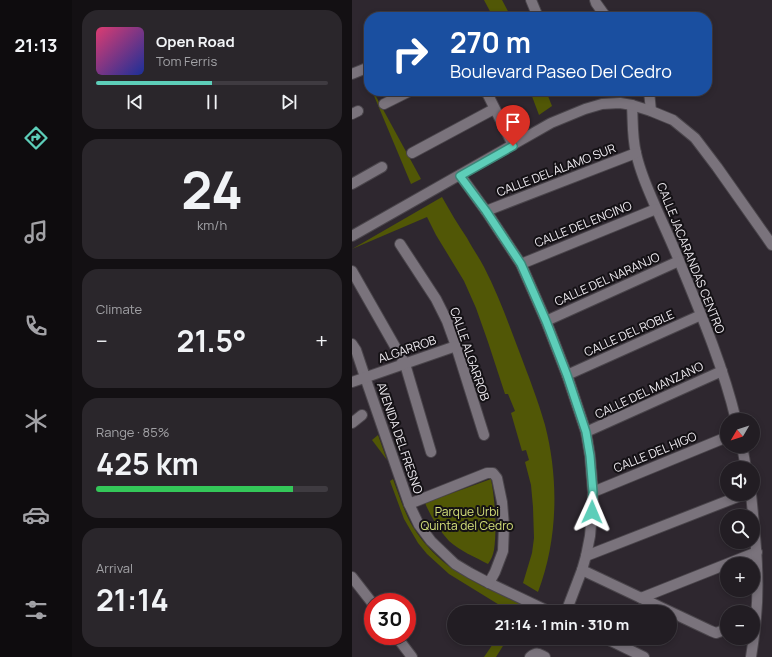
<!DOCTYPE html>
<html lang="en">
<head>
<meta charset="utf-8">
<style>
  :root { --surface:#221d23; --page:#2a262b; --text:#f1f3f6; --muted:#a2a2a6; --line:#3f3b41; --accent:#5dceb9 }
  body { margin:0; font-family:Manrope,sans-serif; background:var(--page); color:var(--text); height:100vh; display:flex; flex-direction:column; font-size:15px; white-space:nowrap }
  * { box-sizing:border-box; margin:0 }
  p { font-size:13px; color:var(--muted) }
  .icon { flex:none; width:22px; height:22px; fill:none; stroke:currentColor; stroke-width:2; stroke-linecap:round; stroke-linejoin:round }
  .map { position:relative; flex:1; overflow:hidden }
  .drawer { display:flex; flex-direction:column; gap:10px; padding:10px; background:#131013; width:280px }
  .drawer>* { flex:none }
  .hud { position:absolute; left:12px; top:12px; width:348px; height:84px; border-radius:16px; box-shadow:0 2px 6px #0003,0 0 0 1px var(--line); background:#1a4fa0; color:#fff; overflow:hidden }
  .needle { width:26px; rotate:231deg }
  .tools { position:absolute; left:368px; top:413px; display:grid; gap:8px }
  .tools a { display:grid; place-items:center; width:40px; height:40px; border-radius:50%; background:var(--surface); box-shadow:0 2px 6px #0003,0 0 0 1px var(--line); font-size:20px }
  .speed { position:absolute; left:12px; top:593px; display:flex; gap:8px; font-size:20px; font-weight:700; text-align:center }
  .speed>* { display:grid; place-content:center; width:52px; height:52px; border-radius:50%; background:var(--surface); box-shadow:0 2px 6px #0003,0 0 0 1px var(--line); line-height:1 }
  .speed .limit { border:6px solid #d22; background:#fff; color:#111 }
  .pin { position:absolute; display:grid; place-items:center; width:34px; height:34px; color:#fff; margin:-41px -17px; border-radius:50% 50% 50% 0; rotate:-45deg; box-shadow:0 0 4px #0007 }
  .pin .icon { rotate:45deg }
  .me { position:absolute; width:44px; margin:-22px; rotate:1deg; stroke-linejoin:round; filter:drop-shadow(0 0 3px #0008) }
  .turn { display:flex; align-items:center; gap:14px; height:84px; padding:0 20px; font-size:18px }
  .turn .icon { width:52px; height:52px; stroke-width:2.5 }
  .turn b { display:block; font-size:28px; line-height:34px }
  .big { font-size:30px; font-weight:700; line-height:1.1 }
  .drawer .widget { flex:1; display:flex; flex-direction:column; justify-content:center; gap:6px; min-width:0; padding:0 14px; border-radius:16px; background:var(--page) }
  .drawer .dial { align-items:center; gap:0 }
  .dial b { font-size:52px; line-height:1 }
  .song { display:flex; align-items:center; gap:12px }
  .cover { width:48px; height:48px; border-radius:6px; background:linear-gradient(135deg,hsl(340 70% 55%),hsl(230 70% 35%)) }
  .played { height:4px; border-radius:2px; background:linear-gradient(90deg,var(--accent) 50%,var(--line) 50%) }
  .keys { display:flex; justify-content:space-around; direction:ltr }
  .heat { display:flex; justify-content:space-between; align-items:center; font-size:22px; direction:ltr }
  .charge { height:6px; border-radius:3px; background:linear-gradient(90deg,#34c759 85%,var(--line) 0) }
  .trip { position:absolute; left:95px; top:605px; width:230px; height:40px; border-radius:20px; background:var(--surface); box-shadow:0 2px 6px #0003,0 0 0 1px var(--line); font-weight:700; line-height:40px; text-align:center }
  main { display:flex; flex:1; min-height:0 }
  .tab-bar { display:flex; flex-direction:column; width:72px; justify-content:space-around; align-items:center; background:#0e0c0e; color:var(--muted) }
  .tab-bar .icon { width:28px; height:28px }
  .tab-bar .active { color:var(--accent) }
  .tab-bar b { font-size:18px; color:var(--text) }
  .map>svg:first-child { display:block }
</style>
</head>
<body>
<main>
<nav class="tab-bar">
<b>21:13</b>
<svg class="icon active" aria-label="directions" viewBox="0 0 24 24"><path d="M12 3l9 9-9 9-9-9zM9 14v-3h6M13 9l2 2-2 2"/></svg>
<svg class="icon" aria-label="music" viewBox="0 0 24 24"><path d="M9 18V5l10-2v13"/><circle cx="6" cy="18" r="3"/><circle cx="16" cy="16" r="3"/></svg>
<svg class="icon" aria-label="phone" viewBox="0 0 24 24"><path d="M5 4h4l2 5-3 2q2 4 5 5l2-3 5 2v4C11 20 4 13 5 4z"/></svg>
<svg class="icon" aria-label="climate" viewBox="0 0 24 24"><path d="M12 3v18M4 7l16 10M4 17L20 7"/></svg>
<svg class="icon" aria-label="car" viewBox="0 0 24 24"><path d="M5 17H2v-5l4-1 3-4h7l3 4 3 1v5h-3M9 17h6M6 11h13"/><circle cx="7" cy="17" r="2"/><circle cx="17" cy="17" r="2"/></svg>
<svg class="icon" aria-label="filters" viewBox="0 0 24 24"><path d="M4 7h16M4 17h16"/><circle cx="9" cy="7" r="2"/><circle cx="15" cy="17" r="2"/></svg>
</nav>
<section class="drawer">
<div class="widget">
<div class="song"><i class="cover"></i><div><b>Open Road</b><p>Tom Ferris</p></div></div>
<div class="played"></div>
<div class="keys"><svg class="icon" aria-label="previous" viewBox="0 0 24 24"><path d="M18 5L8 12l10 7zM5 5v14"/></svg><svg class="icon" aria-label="pause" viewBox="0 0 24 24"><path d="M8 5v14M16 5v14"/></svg><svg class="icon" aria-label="next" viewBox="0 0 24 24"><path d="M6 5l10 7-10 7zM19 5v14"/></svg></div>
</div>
<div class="widget dial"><b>24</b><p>km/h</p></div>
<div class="widget"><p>Climate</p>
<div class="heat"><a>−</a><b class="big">21.5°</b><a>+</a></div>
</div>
<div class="widget"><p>Range · 85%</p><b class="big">425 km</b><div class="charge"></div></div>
<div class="widget"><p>Arrival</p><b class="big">21:14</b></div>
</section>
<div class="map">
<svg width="420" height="657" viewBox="0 0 420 657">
  <rect width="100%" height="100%" fill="#2e272f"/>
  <g fill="#515706">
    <path d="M 132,0 L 150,0 L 159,17 L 141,17 Z"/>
    <path d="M 20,91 L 21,91 L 69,179 L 59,184 Z"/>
    <path d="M 178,91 L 194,91 L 200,106 L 187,115 Z"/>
    <path d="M 90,197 C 98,211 106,225 115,238 C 120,248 127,257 132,267 C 146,294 156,322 167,351 C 176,375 186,400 193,425 C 207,479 206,540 186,592 L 171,583 L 180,553 L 182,538 L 181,507 L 179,485 L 173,462 L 177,460 L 174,450 L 170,451 L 159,413 L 163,411 L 156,394 L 153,394 L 136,342 L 124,308 L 112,281 L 84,235 L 75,217 L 0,249 Z"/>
    <path d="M 26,435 L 35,460 L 20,440 Z"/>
    <path d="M 41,479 C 47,495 52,512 61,527 C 71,543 86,559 101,569 C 123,584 150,595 173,606 L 170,612 L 159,612 L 97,574 L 75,554 L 66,543 L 52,519 L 38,481 Z"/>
    <path d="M 139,479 C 143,500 145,529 142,550 C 141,555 139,560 136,564 C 123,557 108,551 97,541 C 87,530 79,517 73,503 Z"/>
    <path d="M 145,638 L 156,638 L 144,657 L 132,657 Z"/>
  </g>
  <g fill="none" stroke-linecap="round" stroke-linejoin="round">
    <defs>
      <g id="minor">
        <path d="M 179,0 L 186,17"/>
        <path d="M 243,0 L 244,3 L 254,17"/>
        <path d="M 0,74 L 17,67"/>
        <path d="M 134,91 L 161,145"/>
        <path d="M 297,91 L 299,111"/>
        <path d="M 32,104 L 58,91"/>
        <path d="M 280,105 C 281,121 280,137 284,153 C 286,162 289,171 292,179 C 303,208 317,235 328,263 C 349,314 371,366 384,420"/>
        <path d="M 0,114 L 6,111"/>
        <path d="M 60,153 L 142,109"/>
        <path d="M 108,175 L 134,211 L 169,264 L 194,321 L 215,375 L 234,432 L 238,456 L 241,492 L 240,512 L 238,536 L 234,556 L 230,570 L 214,612"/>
        <path d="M 0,184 L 30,167"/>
        <path d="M 134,211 L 284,153"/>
        <path d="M 0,236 L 199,123 L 233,109 L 250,104 L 268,103 L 280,105 L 299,111 L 321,120 L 343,138 L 365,167 L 420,245"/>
        <path d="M 48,244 L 84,299 L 95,321 L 104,346 L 132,435"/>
        <path d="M 169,264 L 304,209"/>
        <path d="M 0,271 L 53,364 L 79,452"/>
        <path d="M 194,321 L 327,261"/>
        <path d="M 0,344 L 4,350 L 13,377 L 57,504 L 67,525 L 79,541 L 103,564 L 118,573 L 137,583 L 198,612"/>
        <path d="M 215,375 L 349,315"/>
        <path d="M 0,382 L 104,346"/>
        <path d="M 0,423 L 10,415"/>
        <path d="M 234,432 L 370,371"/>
        <path d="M 390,446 L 394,468"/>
        <path d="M 241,492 L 375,437"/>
        <path d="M 57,504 L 135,473 L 141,473 L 145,478 L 150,502 L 152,526 L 151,551 L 143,572 L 137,583"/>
        <path d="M 234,556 L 393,494"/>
        <path d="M 230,570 L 359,631 L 364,633 L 375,629"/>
        <path d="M 0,577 L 21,604"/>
        <path d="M 289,598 L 405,552"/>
        <path d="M 44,636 L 60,657"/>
        <path d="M 253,638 L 292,657"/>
        <path d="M 178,657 C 184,652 187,653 193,657"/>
        <path d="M 399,657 C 401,644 403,630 404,617 C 408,576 403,535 399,494"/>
      </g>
    </defs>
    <use href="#minor" stroke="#4a454b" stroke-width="12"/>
    <use href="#minor" stroke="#7a737c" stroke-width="10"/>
  </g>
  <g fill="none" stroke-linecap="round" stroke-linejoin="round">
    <defs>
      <path id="route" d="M 161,146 L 108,176 L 134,211 L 169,264 L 194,321 L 215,375 L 234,432 L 238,456 L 241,492 L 240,512"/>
    </defs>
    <use href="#route" stroke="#3c8678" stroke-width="10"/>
    <use href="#route" stroke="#5dceb9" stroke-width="7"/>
  </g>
  <g text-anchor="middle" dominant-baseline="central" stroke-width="4" stroke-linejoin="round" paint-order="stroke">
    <g font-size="12" fill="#efebf1" stroke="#141115">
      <text transform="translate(204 170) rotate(-21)">CALLE DEL ÁLAMO SUR</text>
      <text transform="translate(231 224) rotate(-22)">CALLE DEL ENCINO</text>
      <text transform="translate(339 258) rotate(68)">CALLE JACARANDAS CENTRO</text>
      <text transform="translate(255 279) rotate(-24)">CALLE DEL NARANJO</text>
      <text transform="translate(277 333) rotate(-24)">CALLE DEL ROBLE</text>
      <text transform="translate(55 349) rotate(-19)">ALGARROB</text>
      <text transform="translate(118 354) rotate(71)">CALLE ALGARROB</text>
      <text transform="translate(297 390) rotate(-25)">CALLE DEL MANZANO</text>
      <text transform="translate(48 438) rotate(71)">AVENIDA DEL FRESNO</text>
      <text transform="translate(303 452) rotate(-22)">CALLE DEL HIGO</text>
    </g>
    <g font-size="12" fill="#d5e07a" stroke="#141115">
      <text x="115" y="511">Parque Urbi<tspan x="115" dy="14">Quinta del Cedro</tspan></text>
    </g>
  </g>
</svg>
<div class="tools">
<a><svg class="needle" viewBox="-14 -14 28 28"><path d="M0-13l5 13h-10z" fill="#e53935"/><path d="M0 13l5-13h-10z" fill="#a2a2a6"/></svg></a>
<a><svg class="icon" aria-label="sound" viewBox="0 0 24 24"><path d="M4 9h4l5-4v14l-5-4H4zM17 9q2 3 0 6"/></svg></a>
<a><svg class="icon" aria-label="search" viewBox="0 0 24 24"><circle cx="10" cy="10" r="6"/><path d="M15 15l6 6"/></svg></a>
<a>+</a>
<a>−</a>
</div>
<div class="speed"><div class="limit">30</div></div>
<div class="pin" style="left:161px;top:146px;background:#d93025"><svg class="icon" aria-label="arrive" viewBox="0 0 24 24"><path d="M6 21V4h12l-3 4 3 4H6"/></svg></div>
<svg class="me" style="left:240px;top:512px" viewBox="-20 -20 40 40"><path d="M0-17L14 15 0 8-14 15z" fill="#5dceb9" stroke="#fff" stroke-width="4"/></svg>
<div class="trip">21:14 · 1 min · 310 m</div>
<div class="hud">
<div class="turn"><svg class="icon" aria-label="right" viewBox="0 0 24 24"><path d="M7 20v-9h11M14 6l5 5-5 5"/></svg><div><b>270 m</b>Boulevard Paseo Del Cedro</div></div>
</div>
</div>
</main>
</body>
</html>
